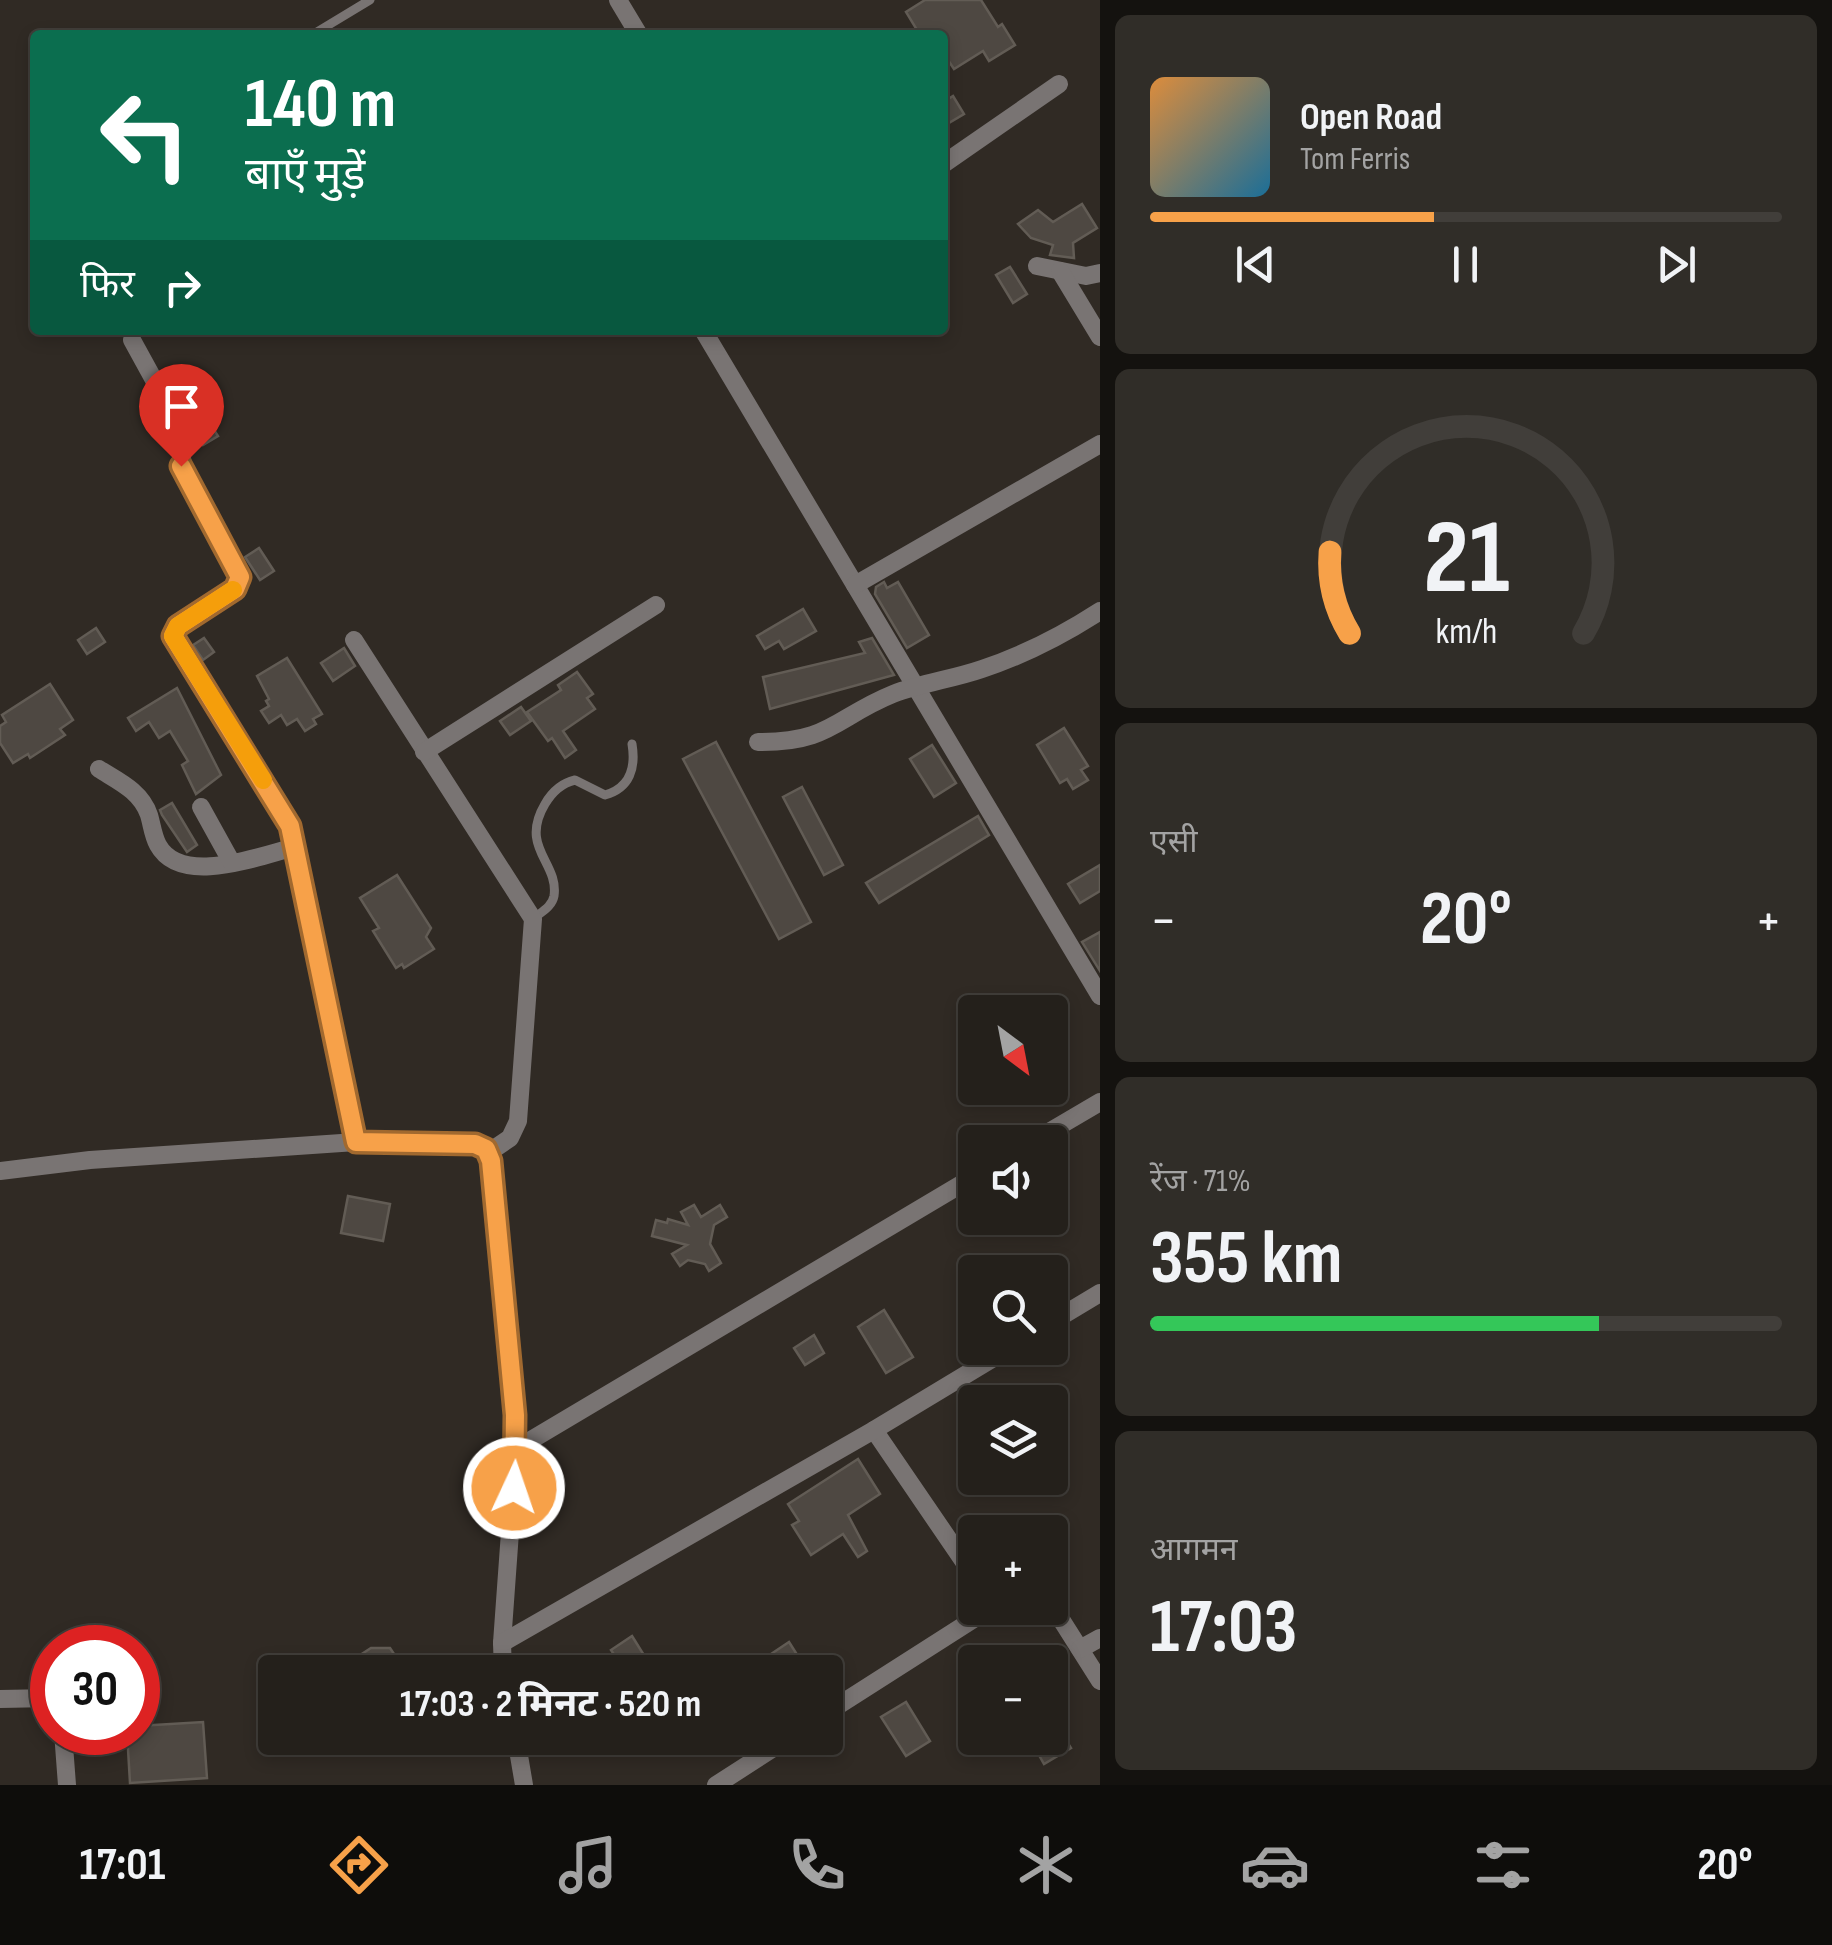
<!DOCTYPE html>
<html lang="hi">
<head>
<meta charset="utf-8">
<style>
  :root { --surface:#24201b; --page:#302d28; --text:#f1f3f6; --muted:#a3a3a3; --line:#413e3a; --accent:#f7a149 }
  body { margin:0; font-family:"Sofia Sans Condensed","Noto Sans Devanagari",sans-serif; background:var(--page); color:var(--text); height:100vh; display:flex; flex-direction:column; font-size:38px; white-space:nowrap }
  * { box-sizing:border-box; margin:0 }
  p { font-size:32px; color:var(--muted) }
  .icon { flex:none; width:55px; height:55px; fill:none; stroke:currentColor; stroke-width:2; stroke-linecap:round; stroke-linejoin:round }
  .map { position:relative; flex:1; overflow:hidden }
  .side { display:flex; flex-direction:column; gap:15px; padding:15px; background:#14120f; width:732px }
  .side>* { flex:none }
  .hud { position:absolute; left:30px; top:30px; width:918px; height:305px; border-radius:10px; box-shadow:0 5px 15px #0003,0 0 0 2px var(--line); background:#0b6e4f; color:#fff; overflow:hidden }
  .needle { width:65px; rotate:148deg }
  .controls { position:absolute; left:958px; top:995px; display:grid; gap:20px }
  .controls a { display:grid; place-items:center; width:110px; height:110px; border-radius:10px; background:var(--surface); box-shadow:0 5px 15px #0003,0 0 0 2px var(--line); font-size:50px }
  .speed { position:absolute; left:30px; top:1625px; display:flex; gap:20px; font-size:50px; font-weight:700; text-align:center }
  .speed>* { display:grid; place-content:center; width:130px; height:130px; border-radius:50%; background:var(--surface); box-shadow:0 5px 15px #0003,0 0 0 2px var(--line); line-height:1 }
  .speed .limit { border:15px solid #d22; background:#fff; color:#111 }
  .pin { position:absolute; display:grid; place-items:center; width:85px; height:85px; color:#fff; margin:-102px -42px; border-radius:50% 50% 50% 0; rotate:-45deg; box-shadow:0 0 10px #0007 }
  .pin .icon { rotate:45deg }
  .me { position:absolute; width:110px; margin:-55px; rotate:3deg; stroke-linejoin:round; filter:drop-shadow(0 0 8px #0008) }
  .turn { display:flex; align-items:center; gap:35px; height:210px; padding:0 50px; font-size:45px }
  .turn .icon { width:130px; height:130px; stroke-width:2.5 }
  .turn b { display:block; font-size:70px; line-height:85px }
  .then { display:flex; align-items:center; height:95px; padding:0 50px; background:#0003; gap:20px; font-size:38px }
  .big { font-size:75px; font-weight:700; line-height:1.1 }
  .side .widget { flex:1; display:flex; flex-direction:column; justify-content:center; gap:15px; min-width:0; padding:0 35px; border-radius:15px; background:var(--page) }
  .side .dial { align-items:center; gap:0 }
  .dial svg { height:260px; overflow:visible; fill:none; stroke:var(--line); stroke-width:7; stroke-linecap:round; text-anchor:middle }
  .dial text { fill:var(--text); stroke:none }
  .song { display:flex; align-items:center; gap:30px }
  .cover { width:120px; height:120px; border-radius:15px; background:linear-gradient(135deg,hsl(30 70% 55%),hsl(200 70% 35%)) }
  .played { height:10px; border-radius:5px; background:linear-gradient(90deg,var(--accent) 45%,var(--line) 45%) }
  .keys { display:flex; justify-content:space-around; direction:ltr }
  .heat { display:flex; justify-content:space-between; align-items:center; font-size:55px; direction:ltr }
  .charge { height:15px; border-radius:8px; background:linear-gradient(90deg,#34c759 71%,var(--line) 0) }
  .trip { position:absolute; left:258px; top:1655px; width:585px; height:100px; border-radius:10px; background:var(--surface); box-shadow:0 5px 15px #0003,0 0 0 2px var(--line); font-weight:700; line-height:100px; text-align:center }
  .menu { display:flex; height:160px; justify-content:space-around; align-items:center; background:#0e0d0b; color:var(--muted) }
  .menu .icon { width:70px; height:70px }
  .menu .selected { color:var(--accent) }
  .menu b { font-size:45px; color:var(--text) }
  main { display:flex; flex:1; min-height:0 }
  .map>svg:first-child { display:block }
</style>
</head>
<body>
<main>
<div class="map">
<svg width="1100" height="1785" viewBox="0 0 1100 1785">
  <rect width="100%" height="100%" fill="#302a24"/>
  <g fill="#4e4842" stroke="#625c55" stroke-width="2.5">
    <path d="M 925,0 L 981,0 L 998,27 L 1002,24 L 1015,45 L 989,61 L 983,51 L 954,69 L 942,51 L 942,35 L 920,35 L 906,12 Z"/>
    <path d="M 953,96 L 964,114 L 942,127 L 942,103 Z"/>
    <path d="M 1082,204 L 1097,228 L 1073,243 L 1074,258 L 1050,255 L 1053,245 L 1031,238 L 1018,224 L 1038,210 L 1053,222 Z"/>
    <path d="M 1010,267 L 1027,294 L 1013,303 L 996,275 Z"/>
    <path d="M 204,414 L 218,436 L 203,445 L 190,423 Z"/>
    <path d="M 259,548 L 274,571 L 260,580 L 245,557 Z"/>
    <path d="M 884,582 L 887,588 L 898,582 L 929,635 L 907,648 L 875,594 L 876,587 Z"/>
    <path d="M 803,609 L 816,631 L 784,649 L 779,641 L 765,649 L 757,636 Z"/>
    <path d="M 96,628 L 105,642 L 87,654 L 78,640 Z"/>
    <path d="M 204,638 L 214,652 L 203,660 L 193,645 Z"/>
    <path d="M 872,638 L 894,675 L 770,709 L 763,677 L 865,653 L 859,642 Z"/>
    <path d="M 344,648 L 355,666 L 333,681 L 321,663 Z"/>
    <path d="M 287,658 L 322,714 L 313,719 L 316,724 L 305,731 L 297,719 L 287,725 L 281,715 L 269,723 L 261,711 L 269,706 L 266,701 L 269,699 L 257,676 Z"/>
    <path d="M 577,672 L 593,694 L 587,698 L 595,709 L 563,731 L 576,750 L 565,758 L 552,738 L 548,741 L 527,712 L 561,690 L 558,685 Z"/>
    <path d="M 50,684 L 73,720 L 60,729 L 65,735 L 30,758 L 28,754 L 13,763 L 0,743 L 0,726 L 6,722 L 2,715 Z"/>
    <path d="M 177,688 L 221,775 L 196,794 L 182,765 L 188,761 L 170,731 L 159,738 L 149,722 L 136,731 L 128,718 Z"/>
    <path d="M 521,707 L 531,721 L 510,735 L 500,721 Z"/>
    <path d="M 1064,728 L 1088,766 L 1081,770 L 1088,780 L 1073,789 L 1067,779 L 1060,783 L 1037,745 Z"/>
    <path d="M 716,742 L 811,922 L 779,939 L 683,759 Z"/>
    <path d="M 932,745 L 956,783 L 934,797 L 910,759 Z"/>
    <path d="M 802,787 L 843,865 L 824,875 L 783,797 Z"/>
    <path d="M 172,803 L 197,845 L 187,852 L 162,815 L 160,810 Z"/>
    <path d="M 978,816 L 989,835 L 879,903 L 866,883 Z"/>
    <path d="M 1100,865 L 1100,891 L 1080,903 L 1068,884 Z"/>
    <path d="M 397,875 L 431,928 L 426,937 L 434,949 L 404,968 L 402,964 L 396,968 L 373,931 L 379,928 L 360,898 Z"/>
    <path d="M 1100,932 L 1100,971 L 1082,942 Z"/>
    <path d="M 348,1196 L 390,1204 L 383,1241 L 341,1233 Z"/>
    <path d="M 694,1205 L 701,1217 L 720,1205 L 727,1217 L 714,1225 L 710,1244 L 721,1263 L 709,1271 L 705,1264 L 688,1260 L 680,1266 L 672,1254 L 687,1245 L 652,1236 L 656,1220 L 667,1223 L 668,1219 L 688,1225 L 681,1212 Z"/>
    <path d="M 884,1310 L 913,1357 L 886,1373 L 858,1327 Z"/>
    <path d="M 814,1335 L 824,1353 L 805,1365 L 794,1348 Z"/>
    <path d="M 858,1459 L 880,1494 L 848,1515 L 867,1551 L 858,1557 L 843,1534 L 811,1555 L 792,1525 L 799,1521 L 788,1504 Z"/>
    <path d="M 632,1636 L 652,1668 L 645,1672 L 626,1672 L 611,1650 Z"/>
    <path d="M 789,1642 L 808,1672 L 784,1672 L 771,1654 Z"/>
    <path d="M 371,1648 L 390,1648 L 406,1672 L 334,1672 Z"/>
    <path d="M 906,1702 L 930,1741 L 906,1756 L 881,1717 Z"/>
    <path d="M 1050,1714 L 1071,1748 L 1044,1764 L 1036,1750 L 1028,1755 L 1021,1745 L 1029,1740 L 1028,1738 L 1050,1738 Z"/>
    <path d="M 203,1722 L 207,1778 L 130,1783 L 127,1732 L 138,1732 L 138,1726 Z"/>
  </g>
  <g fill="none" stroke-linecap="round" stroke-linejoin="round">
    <g stroke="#797473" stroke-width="9">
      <path d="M 312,35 L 370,0"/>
      <path d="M 533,919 C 541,912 552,907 554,896 C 559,862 519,848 545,804 C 552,792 562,783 575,780 L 605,795 C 630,788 636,768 632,744"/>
    </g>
    <g stroke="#797473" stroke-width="18">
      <path d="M 618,0 L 639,35"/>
      <path d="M 942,165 L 1059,84"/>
      <path d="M 1037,266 L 1086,276 L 1100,273"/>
      <path d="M 1060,271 L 1100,337"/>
      <path d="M 703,330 L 1100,996"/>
      <path d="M 132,340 L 177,422 L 184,472 L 239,571 L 239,582 L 235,589 L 178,626 L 173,636 L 290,826 L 356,1142"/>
      <path d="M 855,585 L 1100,444"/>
      <path d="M 354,640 L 533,919 L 518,1121 L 510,1138 L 488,1153"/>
      <path d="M 758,742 C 830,743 836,717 893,694 C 922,683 953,679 982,669 C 1024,655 1063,635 1100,611"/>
      <path d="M 424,752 L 656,605"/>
      <path d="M 99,769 C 118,781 141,791 149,815 C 152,825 153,836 158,845 C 181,887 259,856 295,847"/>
      <path d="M 201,807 L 232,863"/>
      <path d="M 1032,1142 L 1100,1102"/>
      <path d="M 0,1171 L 90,1160 L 356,1142 L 475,1144 L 486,1149 L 491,1161 L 516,1449 L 502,1643 L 503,1672"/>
      <path d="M 1050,1323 L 1100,1293"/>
      <path d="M 874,1430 L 975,1578"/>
      <path d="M 516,1449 L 975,1176"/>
      <path d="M 1050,1602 L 1100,1681"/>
      <path d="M 502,1643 L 874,1430 L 1010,1348"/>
      <path d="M 1080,1649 L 1100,1638"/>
      <path d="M 0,1699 L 52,1698"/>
      <path d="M 825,1714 L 991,1608"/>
      <path d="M 63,1732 L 67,1785"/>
      <path d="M 516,1738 L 524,1785"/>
      <path d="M 716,1785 L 789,1738"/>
    </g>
  </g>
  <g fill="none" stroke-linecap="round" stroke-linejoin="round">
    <defs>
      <path id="route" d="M 181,466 L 240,577 L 235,589 L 178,626 L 173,636 L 290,826 L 356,1142 L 475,1144 L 486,1149 L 491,1161 L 515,1415 L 514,1488"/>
    </defs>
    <use href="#route" stroke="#a1692f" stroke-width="25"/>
    <use href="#route" stroke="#f7a149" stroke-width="18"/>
    <path stroke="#f59e0b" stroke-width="18" d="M 233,590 L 178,626 L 173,636 L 263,780"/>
  </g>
</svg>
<div class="controls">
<a><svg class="needle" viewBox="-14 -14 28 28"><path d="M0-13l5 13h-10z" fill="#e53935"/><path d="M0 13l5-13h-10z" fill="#a3a3a3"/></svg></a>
<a><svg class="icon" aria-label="sound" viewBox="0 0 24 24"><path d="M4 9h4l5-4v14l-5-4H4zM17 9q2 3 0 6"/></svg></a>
<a><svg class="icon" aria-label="search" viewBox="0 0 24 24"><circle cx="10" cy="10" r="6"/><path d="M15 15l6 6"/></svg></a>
<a><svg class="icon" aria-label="layers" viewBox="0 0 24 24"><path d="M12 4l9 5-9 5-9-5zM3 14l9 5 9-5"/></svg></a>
<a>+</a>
<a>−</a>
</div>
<div class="speed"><div class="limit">30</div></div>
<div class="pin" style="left:181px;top:466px;background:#d93025"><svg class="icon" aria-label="arrive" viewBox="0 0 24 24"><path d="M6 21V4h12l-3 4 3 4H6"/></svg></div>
<svg class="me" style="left:514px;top:1488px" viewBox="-20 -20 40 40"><circle r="17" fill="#f7a149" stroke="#fff" stroke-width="3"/><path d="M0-11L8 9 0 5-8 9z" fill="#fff"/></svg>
<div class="trip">17:03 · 2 मिनट · 520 m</div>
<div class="hud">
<div class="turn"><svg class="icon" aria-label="left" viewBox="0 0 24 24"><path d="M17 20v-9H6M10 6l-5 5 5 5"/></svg><div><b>140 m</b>बाएँ मुड़ें</div></div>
<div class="then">फिर<svg class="icon" aria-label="right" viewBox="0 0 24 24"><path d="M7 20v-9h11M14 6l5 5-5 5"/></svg></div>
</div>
</div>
<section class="side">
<div class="widget">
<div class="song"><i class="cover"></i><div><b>Open Road</b><p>Tom Ferris</p></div></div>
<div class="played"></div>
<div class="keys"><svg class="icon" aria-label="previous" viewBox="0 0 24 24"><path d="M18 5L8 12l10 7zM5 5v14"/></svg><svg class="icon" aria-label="pause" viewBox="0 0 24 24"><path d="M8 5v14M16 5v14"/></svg><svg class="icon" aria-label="next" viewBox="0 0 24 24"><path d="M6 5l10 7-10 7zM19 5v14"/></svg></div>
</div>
<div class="widget dial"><svg viewBox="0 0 100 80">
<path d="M14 69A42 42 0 1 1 86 69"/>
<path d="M14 69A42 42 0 0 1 8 44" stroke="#f7a149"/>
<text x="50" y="56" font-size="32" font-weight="700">21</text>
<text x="50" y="72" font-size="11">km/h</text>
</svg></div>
<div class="widget"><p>एसी</p>
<div class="heat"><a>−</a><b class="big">20°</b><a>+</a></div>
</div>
<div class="widget"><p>रेंज · 71%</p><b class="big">355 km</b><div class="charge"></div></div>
<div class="widget"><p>आगमन</p><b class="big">17:03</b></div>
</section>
</main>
<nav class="menu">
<b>17:01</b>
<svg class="icon selected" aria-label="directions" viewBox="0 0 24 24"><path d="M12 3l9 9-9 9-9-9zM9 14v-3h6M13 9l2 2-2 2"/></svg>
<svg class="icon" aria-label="music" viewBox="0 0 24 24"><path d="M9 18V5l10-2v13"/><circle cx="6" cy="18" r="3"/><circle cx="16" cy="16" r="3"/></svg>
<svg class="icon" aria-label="phone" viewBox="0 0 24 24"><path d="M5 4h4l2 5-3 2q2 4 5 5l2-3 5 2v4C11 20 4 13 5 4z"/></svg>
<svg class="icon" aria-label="climate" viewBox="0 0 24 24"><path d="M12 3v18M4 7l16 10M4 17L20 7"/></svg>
<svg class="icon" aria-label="car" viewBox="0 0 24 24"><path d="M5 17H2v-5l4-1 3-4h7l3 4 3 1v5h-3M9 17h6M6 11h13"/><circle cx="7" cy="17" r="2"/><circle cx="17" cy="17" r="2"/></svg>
<svg class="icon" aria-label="filters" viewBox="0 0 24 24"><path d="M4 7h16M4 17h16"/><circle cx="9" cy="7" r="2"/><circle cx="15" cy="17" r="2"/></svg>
<b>20°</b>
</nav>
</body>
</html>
